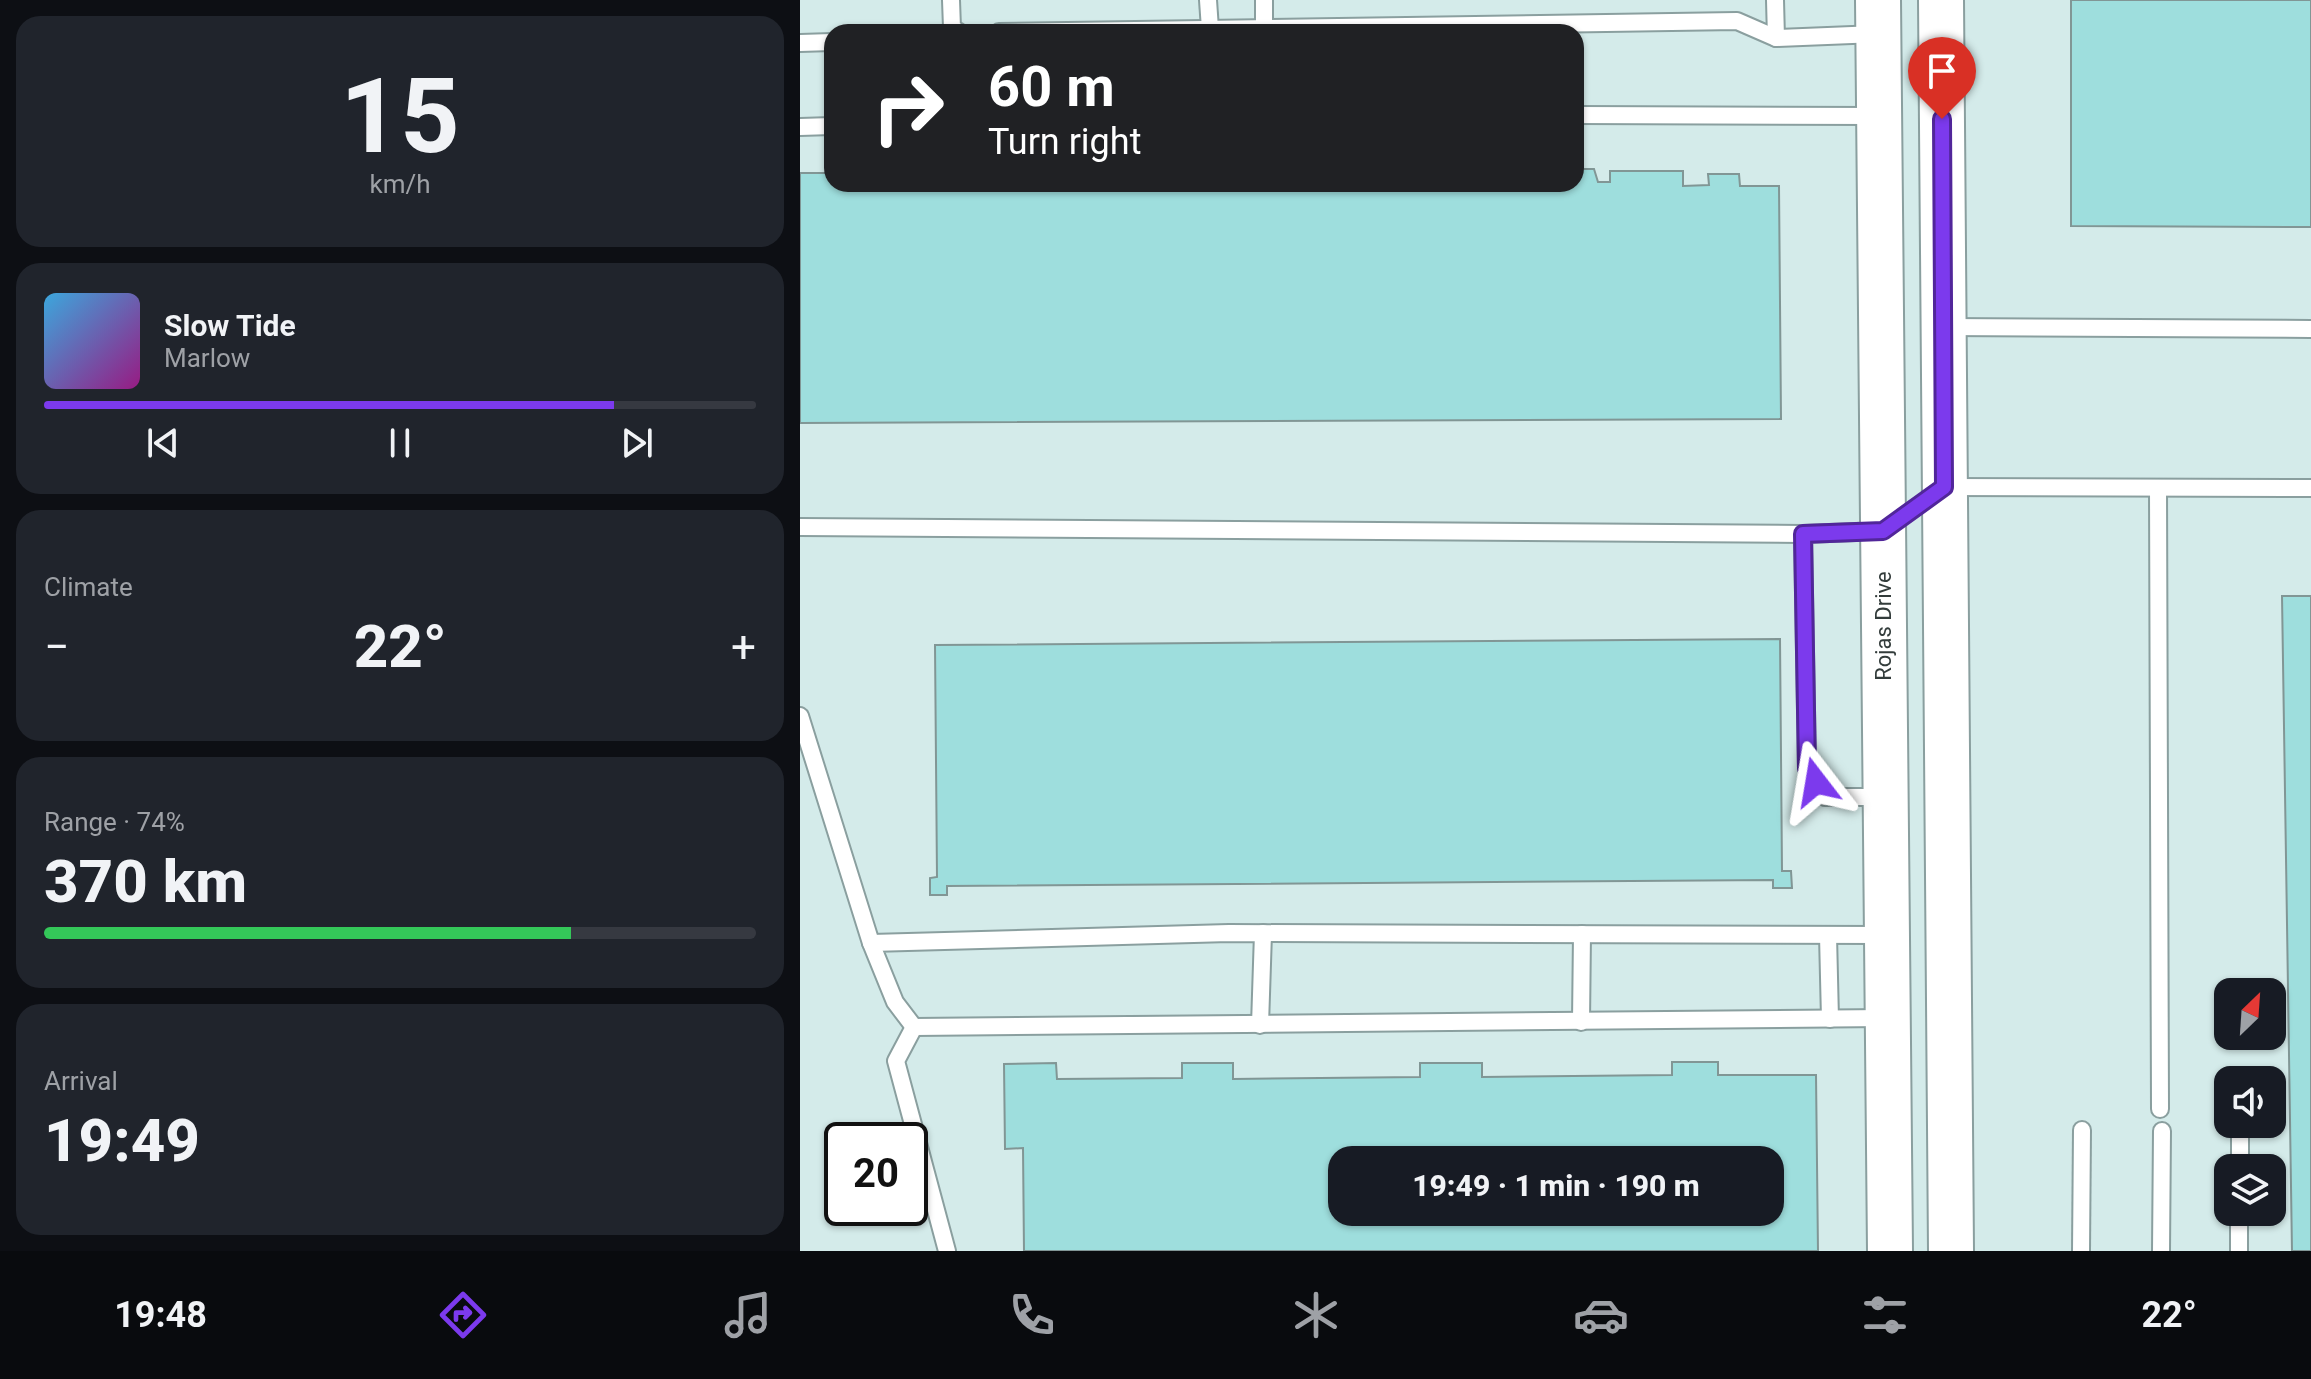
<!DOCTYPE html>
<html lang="en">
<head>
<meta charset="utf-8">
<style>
  :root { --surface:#171b24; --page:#20242c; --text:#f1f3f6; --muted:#9ea1a6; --line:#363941; --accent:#7c3aed }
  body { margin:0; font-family:Roboto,sans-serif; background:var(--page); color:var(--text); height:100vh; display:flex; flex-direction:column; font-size:30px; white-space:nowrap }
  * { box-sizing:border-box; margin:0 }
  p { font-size:26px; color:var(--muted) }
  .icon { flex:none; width:44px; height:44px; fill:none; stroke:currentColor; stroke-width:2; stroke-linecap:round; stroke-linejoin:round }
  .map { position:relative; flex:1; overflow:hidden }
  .side { display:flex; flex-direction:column; gap:16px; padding:16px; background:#0d0f14; width:800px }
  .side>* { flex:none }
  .hud { position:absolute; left:24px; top:24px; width:760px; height:168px; border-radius:24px; box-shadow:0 2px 6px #0004; background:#202124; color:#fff; overflow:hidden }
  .needle { width:52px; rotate:25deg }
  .tools { position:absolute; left:1414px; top:978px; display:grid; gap:16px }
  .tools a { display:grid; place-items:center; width:72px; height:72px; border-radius:16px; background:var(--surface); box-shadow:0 2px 6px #0004; font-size:40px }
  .speed { position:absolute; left:24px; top:1122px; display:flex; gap:16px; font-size:40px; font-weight:700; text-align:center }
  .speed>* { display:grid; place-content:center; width:104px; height:104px; border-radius:50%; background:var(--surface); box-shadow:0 2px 6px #0004; line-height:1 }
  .speed .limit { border:4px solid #111; border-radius:12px; background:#fff; color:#111 }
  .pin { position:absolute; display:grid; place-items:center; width:68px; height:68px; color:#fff; margin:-82px -34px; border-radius:50% 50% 50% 0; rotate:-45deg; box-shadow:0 0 8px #0007 }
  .pin .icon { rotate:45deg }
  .me { position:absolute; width:88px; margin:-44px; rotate:346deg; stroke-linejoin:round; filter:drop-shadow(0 0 6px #0008) }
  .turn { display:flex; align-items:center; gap:28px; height:168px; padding:0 32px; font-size:36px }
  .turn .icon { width:104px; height:104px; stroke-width:2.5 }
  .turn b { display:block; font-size:56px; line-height:68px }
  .big { font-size:60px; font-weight:800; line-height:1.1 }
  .side .card { flex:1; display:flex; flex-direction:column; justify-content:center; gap:12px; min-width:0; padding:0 28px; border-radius:24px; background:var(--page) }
  .side .dial { align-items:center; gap:0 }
  .dial b { font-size:104px; line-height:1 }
  .song { display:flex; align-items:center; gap:24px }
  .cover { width:96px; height:96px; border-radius:12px; background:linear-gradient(135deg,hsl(200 70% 55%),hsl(310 70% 35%)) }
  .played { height:8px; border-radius:4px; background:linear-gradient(90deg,var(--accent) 80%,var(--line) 80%) }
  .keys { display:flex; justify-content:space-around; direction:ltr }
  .heat { display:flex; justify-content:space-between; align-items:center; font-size:44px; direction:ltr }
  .charge { height:12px; border-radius:6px; background:linear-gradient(90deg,#34c759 74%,var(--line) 0) }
  .trip { position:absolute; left:528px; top:1146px; width:456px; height:80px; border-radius:24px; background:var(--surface); box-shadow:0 2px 6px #0004; font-weight:800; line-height:80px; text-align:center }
  .menu { display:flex; height:128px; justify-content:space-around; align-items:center; background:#090b0e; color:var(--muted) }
  .menu .icon { width:56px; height:56px }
  .menu .current { color:var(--accent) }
  .menu b { font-size:36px; color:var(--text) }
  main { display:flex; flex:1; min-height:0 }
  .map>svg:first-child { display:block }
</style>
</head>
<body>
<main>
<section class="side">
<div class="card dial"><b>15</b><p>km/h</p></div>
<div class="card">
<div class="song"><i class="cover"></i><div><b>Slow Tide</b><p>Marlow</p></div></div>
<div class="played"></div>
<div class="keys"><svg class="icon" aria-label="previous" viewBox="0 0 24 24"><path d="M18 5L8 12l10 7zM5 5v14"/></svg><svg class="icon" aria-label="pause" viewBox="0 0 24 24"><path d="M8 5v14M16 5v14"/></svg><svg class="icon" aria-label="next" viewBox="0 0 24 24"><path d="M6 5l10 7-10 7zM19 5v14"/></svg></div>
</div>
<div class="card"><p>Climate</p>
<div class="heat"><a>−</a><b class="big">22°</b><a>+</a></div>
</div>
<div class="card"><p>Range · 74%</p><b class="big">370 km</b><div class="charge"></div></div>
<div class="card"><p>Arrival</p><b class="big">19:49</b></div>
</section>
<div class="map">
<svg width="1511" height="1251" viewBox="0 0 1511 1251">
  <rect width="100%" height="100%" fill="#d4ebea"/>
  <g fill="#9ededd" stroke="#819695" stroke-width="2" fill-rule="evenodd">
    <path d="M 1271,0 L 1511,0 L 1511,227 L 1271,226 Z"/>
    <path d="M 776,169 L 794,169 L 798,182 L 810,182 L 810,171 L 883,171 L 883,186 L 909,185 L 908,174 L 939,174 L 940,186 L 979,186 L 981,419 L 0,423 L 0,173 L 32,173 L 35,185 L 183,184 L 183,188 L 319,187 L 319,184 L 776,184 Z"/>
    <path d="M 1482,596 L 1511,596 L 1511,1251 L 1492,1251 Z"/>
    <path d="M 980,639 L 982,871 L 991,871 L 992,888 L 973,888 L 973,880 L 147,886 L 147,895 L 130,895 L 130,878 L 137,877 L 135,645 Z"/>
    <path d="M 872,1062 L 918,1062 L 918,1075 L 1016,1075 L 1018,1251 L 224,1251 L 223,1148 L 205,1149 L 204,1064 L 256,1063 L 257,1079 L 382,1078 L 382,1063 L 433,1063 L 433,1079 L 620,1077 L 620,1063 L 682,1063 L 682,1077 L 872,1075 ZM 542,1160 L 970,1160 L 970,1212 L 542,1212 Z"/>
  </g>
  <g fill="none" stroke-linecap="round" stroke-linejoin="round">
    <defs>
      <g id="lane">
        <path d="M 151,0 L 152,28 L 159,32"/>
        <path d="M 408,0 L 410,29"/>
        <path d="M 975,0 L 976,38"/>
        <path d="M 464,29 L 464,0"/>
        <path d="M 199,32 L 937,21 L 976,38 L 1077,34"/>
        <path d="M 0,43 L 32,42"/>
        <path d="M 776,115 L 1077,116"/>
        <path d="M 0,127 L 32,126"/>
        <path d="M 1145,327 L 1511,329"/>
        <path d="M 1145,487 L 1511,488"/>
        <path d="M 1358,488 L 1360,1109"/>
        <path d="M 0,527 L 1003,534 L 1007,768 L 1025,797 L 1085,797"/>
        <path d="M 1003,534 L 1081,531"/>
        <path d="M 0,716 L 71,943"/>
        <path d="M 1028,935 L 1030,1019"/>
        <path d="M 1085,1018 L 114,1027 L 95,1002 L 71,943 L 429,933 L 1086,935"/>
        <path d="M 781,1022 L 782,934"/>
        <path d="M 460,1025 L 463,933"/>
        <path d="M 114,1027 L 96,1061 L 147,1251"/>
        <path d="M 1440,1168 L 1440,1132"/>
        <path d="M 1281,1251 L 1282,1130"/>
        <path d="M 1361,1251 L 1362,1131"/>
        <path d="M 1439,1251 L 1439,1212"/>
      </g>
      <g id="secondary">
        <path d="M 1078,0 L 1090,1251"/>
        <path d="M 1141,0 L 1151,1251"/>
      </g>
    </defs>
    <use href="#lane" stroke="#8a9f9f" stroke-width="20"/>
    <use href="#secondary" stroke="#8a9f9f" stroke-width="48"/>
    <use href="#lane" stroke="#fff" stroke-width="16"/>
    <use href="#secondary" stroke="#fff" stroke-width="44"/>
  </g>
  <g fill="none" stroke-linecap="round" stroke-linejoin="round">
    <defs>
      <path id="route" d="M 1016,782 L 1007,768 L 1003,534 L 1083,531 L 1144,487 L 1142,119"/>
    </defs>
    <use href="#route" stroke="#51269a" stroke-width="20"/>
    <use href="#route" stroke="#7c3aed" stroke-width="14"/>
  </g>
  <g text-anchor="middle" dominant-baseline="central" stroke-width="8" stroke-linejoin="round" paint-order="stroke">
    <g font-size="22" fill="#333c3b" stroke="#fff">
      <text transform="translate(1083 626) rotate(-90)">Rojas Drive</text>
    </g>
  </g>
</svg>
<div class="tools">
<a><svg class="needle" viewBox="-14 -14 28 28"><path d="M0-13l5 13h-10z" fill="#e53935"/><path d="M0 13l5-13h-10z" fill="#9ea1a6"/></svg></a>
<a><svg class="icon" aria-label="sound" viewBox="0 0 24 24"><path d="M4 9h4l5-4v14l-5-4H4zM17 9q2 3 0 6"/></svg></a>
<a><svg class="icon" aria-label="layers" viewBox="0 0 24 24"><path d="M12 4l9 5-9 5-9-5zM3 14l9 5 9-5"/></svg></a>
</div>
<div class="speed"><div class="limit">20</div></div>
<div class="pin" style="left:1142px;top:119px;background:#d93025"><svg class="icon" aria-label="arrive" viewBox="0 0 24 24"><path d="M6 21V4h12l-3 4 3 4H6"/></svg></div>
<svg class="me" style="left:1016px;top:782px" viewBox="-20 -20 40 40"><path d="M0-17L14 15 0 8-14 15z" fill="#7c3aed" stroke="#fff" stroke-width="4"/></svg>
<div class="trip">19:49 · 1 min · 190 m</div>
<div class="hud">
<div class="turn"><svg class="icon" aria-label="right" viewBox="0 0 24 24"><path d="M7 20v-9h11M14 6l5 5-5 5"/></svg><div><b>60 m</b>Turn right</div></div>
</div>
</div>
</main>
<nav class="menu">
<b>19:48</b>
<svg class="icon current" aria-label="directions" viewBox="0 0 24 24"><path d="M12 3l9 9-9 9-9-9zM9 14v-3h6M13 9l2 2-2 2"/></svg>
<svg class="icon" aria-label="music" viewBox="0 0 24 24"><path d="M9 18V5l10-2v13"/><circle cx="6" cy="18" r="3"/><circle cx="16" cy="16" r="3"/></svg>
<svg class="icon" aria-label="phone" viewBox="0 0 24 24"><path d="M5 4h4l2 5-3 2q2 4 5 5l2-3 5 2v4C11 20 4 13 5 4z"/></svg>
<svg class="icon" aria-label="climate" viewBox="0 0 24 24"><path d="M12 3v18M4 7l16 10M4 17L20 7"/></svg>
<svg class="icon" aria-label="car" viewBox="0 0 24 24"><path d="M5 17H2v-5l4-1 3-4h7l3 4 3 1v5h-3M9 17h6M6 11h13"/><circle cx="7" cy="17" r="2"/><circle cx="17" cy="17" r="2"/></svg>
<svg class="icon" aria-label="filters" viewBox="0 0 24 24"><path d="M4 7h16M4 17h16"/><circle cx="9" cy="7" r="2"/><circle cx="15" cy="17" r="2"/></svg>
<b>22°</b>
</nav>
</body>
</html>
